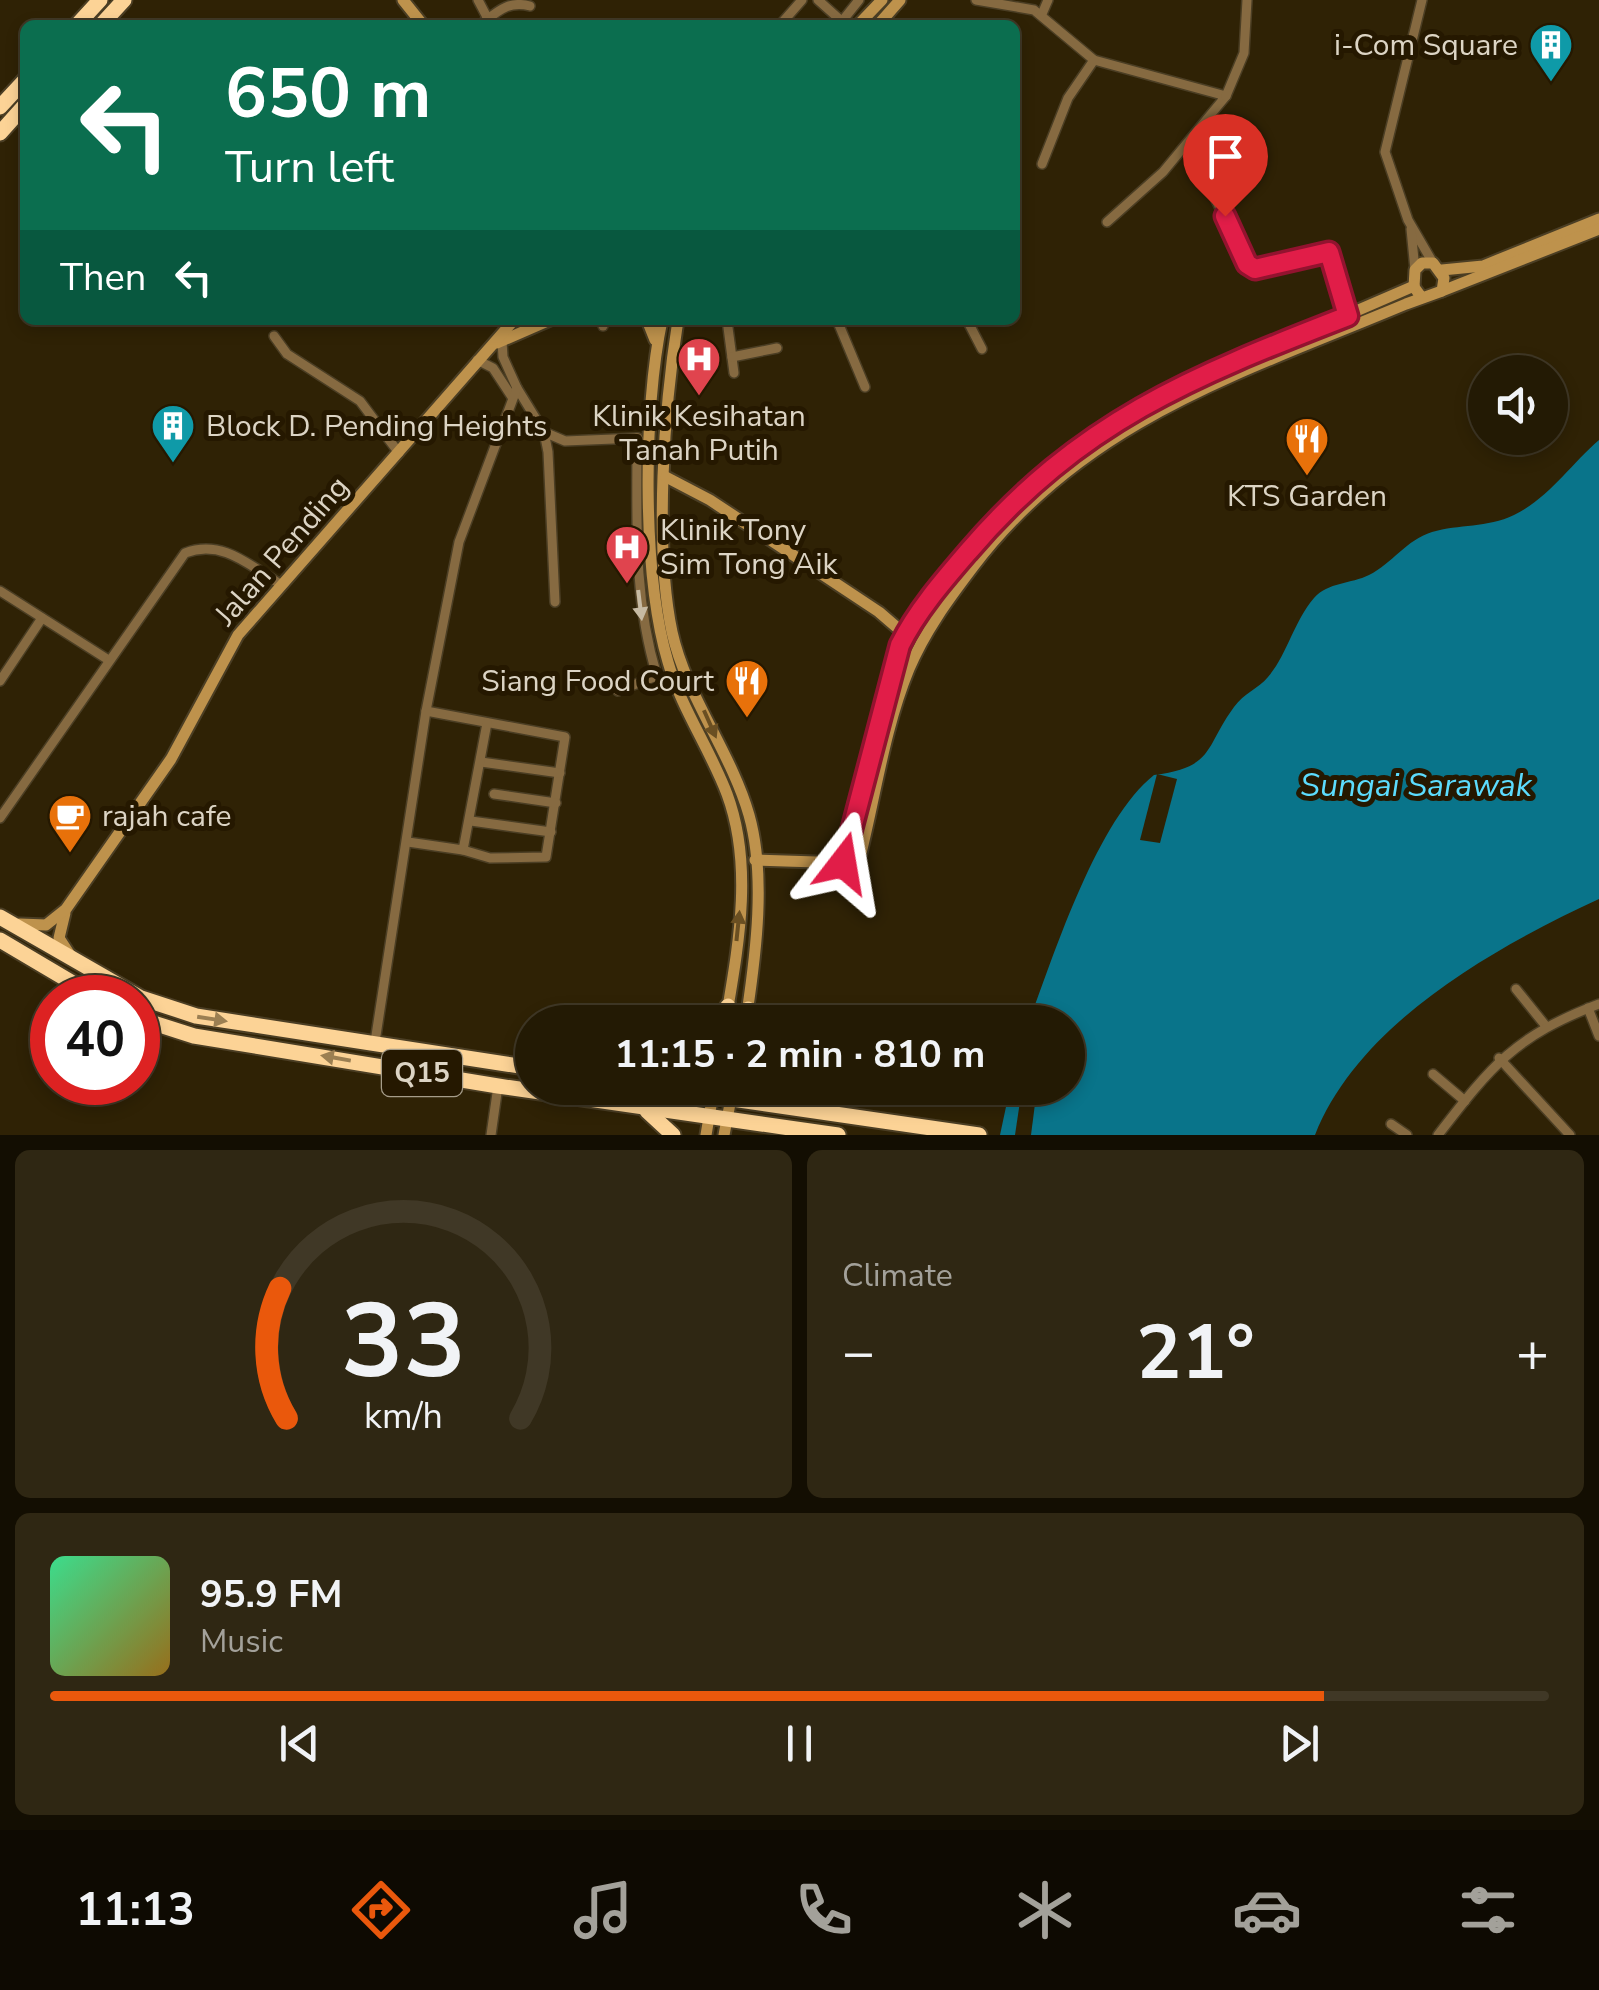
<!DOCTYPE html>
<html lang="en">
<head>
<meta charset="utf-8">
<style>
  :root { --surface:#231a04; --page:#2f2713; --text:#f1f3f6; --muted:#a3a19a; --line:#403826; --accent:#ea580c }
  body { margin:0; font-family:"Nunito Sans",sans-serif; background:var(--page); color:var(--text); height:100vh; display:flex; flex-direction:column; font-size:38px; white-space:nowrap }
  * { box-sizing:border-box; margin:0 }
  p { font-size:32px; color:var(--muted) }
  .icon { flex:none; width:55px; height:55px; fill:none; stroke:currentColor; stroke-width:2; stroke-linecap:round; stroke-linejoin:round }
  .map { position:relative; height:1135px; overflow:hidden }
  .sheet { display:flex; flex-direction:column; gap:15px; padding:15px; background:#130e02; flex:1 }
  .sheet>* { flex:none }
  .hud { position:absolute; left:20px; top:20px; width:1000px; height:305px; border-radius:15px; box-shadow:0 5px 15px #0003,0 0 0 2px var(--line); background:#0b6e4f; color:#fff; overflow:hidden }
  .tools { position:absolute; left:1468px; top:355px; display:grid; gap:20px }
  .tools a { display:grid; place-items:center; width:100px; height:100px; border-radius:50%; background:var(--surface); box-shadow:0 5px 15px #0003,0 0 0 2px var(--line); font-size:50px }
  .speed { position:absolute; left:30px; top:975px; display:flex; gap:20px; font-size:50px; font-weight:700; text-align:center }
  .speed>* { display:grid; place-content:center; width:130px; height:130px; border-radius:50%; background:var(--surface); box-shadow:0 5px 15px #0003,0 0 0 2px var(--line); line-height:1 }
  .speed .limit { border:15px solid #d22; background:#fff; color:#111 }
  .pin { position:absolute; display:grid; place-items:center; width:85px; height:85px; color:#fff; margin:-102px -42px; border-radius:50% 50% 50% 0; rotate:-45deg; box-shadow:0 0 10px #0007 }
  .pin .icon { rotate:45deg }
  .me { position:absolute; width:110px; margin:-55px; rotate:14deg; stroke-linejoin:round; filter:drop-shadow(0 0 8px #0008) }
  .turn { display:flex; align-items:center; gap:35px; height:210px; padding:0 40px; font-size:45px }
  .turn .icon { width:130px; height:130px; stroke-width:2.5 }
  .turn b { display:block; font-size:70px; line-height:85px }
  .then { display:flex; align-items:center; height:95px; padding:0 40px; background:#0003; gap:20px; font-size:38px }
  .big { font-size:75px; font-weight:700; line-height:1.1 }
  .sheet .tile { flex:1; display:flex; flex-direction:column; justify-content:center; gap:15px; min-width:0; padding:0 35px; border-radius:15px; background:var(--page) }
  .sheet .dial { align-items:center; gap:0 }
  .dial svg { height:260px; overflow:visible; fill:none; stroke:var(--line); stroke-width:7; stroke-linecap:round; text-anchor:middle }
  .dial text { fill:var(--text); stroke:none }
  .song { display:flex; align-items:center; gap:30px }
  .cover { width:120px; height:120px; border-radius:15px; background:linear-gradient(135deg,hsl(150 70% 55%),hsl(40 70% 35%)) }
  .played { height:10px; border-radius:5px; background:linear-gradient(90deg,var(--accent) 85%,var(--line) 85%) }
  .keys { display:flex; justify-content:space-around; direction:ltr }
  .heat { display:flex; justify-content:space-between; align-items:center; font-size:55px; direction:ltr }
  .sheet .tiles { flex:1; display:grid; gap:15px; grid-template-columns:1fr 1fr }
  .tile:last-child { grid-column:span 2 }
  .trip { position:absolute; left:515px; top:1005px; width:570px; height:100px; border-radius:50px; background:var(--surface); box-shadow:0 5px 15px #0003,0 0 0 2px var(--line); font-weight:700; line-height:100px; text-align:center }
  .tab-bar { display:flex; height:160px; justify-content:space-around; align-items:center; background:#0e0a02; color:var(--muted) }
  .tab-bar .icon { width:70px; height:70px }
  .tab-bar .active { color:var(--accent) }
  .tab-bar b { font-size:45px; color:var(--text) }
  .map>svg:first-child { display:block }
</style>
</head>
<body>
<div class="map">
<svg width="1599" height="1135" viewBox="0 0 1599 1135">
  <rect width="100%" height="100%" fill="#2f2205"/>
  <path fill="#09748a" d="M 1599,440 L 1599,899 C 1495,947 1359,1023 1315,1135 L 1000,1135 L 1010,1088 L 1068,1088 L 1068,1022 L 1029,1022 C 1054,954 1097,820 1154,775 C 1215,767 1204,748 1234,707 C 1244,693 1258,689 1268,677 C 1287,655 1294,621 1314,598 C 1328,582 1351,584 1369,575 C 1393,563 1406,540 1432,532 C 1459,524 1487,528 1514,515 C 1549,498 1570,465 1599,440 Z"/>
  <g fill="#2f2205">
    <path d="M 1157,774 L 1177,779 L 1160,843 L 1140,840 Z"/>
    <path d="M 1022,1088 L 1037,1088 L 1031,1135 L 1015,1135 Z"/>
  </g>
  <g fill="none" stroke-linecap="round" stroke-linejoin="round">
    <defs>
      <g id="street">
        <path d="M 478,0 L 488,19"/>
        <path d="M 818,0 L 846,25"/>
        <path d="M 976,0 L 1034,10 L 1094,60 L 1226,96 L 1163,172 L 1107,222"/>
        <path d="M 1422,0 L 1385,152 L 1408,220 L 1433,263"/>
        <path d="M 1042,14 L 1048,0"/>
        <path d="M 480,25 C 497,12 508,0 530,6"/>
        <path d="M 780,25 L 802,0"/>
        <path d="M 839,25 L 859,0"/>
        <path d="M 1226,96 L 1244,53 L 1247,0"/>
        <path d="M 1042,164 L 1068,98 L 1094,60"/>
        <path d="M 1200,167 L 1247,264 L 1270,268 L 1329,252 L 1348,316"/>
        <path d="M 1411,229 L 1415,270"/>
        <path d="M 727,320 L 734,373"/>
        <path d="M 837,320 L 865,387"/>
        <path d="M 967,320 L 982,349"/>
        <path d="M 603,326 L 603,320"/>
        <path d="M 274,336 L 287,354 L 360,401 L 399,453"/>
        <path d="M 732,357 L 777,348"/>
        <path d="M 477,360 L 493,368 L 512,397"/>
        <path d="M 517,388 L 544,432 L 548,452 L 555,602"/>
        <path d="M 544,432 L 565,441 L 638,438"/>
        <path d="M 637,438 C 637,520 633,597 657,676"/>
        <path d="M 0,591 L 107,659"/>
        <path d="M 0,681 L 42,618"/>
        <path d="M 618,691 L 659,675"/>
        <path d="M 426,711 L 565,737 L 546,857 L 490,858 L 463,850"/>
        <path d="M 481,762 L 560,773"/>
        <path d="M 494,794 L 556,803"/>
        <path d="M 0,818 L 185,553 C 222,539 249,565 280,584"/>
        <path d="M 471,821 L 551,832"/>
        <path d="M 408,842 L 463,850 L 487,723"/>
        <path d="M 1516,989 L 1545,1025"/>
        <path d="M 1588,1008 L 1599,1036"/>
        <path d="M 375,1042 L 426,711 L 459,542 L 517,388 L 503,357 L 502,341"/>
        <path d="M 1499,1058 L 1570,1135"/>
        <path d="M 1433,1074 L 1465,1101"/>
        <path d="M 1391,1124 L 1407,1135"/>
        <path d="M 491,1135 L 498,1086"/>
        <path d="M 1438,1135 C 1492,1065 1515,1036 1599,1004"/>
      </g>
      <g id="secondary">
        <path d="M 403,0 L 423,25"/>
        <path d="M 858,25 L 882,0"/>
        <path d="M 878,25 L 900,0"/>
        <path d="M 1442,270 L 1483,266 L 1599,219"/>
        <path d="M 1442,291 L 1599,229"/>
        <path d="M 647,320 L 655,340"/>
        <path d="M 662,320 C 643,409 642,575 668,662 C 681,708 710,749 727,794 C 753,864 739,942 727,1013"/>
        <path d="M 678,320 C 664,407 654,546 672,632 C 686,696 731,752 749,815 C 766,875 756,953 747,1013"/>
        <path d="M 497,343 L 550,320"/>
        <path d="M 666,477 L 710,500 L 879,612 L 908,637"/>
        <path d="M 755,860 L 847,863 L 861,853 C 876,792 885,727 909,669 C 925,631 948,600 973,567 C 1085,419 1242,373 1406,304 L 1442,291 L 1444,278 L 1433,263 L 1422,263 L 1415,270 L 1414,287 L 1422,298"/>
        <path d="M 843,863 L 900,645 L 954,569 L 1020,495 L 1072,450 L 1143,403 L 1414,286"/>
        <path d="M 65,913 L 59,938 L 70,955"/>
        <path d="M 20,924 L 46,925 L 66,909 L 171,759 L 238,635 L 514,320"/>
        <path d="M 706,1135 L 714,1088"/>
        <path d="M 724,1135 L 733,1088"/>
      </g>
      <g id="highway">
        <path d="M 77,25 L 100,0"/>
        <path d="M 101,25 L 124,0"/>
        <path d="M 0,107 L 25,80"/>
        <path d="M 0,133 L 25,105"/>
        <path d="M 0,917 L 141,998 L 196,1016 L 532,1068"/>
        <path d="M 0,940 L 98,998"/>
        <path d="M 748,1009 L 751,1022"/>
        <path d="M 138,1018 L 194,1036 L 498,1086 L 838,1135"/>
        <path d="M 718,1022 L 728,1006"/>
        <path d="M 656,1088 L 979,1135"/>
        <path d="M 780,1088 L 810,1108"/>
        <path d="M 647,1111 L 673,1135"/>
      </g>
    </defs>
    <use href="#street" stroke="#4b3e24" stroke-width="12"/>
    <use href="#secondary" stroke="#4b3e24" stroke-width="15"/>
    <use href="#highway" stroke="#4b3e24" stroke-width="19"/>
    <use href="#street" stroke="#866a41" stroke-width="9"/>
    <use href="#secondary" stroke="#be924c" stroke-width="11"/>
    <use href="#highway" stroke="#fcd396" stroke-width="15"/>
  </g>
  <defs><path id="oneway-solid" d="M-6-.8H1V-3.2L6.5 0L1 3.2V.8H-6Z" transform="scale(2.5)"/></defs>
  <use fill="#c6baa3" href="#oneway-solid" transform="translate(640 605) rotate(83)"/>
  <g fill="#6a4f22">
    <use href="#oneway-solid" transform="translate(710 724) rotate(66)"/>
    <use href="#oneway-solid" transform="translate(738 926) rotate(-84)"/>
  </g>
  <g fill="#9b7f52">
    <use href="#oneway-solid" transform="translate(212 1019) rotate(9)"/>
    <use href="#oneway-solid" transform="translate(336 1058) rotate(-170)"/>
  </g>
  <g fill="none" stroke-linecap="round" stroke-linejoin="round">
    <defs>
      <path id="route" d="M 843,863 L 900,645 C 917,611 943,581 968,552 C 1080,421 1191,377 1348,316 L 1329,252 L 1255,269 L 1247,264 L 1225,216"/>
    </defs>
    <use href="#route" stroke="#92132f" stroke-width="25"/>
    <use href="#route" stroke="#e11d48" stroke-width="18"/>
  </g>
  <defs>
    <symbol id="building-pin" viewBox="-11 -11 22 30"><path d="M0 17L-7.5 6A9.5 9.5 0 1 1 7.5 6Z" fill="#0f9aa8" stroke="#251800"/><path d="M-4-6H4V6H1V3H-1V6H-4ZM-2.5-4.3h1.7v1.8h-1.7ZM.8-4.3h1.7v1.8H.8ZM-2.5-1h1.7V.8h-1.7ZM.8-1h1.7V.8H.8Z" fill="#fff"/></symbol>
    <symbol id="hospital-pin" viewBox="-11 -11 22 30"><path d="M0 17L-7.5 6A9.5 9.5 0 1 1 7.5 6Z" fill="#e0444e" stroke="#251800"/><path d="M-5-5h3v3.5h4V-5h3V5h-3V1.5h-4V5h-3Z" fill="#fff"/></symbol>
    <symbol id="restaurant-pin" viewBox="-11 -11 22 30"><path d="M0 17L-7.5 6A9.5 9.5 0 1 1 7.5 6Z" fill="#e8710a" stroke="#251800"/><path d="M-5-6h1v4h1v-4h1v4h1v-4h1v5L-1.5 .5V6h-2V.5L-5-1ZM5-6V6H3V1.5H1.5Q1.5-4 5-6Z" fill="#fff"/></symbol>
    <symbol id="cafe-pin" viewBox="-11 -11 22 30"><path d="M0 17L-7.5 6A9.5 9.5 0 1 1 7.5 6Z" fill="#e8710a" stroke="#251800"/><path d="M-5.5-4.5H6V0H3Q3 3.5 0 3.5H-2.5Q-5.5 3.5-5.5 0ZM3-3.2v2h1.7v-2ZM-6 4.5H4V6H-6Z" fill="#fff"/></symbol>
  </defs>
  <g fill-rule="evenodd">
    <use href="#building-pin" x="1526" y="20" width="50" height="68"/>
    <use href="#hospital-pin" x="674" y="334" width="50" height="68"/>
    <use href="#building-pin" x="148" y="401" width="50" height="68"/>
    <use href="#restaurant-pin" x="1282" y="414" width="50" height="68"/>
    <use href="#hospital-pin" x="602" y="522" width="50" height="68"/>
    <use href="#restaurant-pin" x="722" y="656" width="50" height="68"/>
    <use href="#cafe-pin" x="45" y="791" width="50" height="68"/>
  </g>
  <g text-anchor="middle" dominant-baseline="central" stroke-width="10" stroke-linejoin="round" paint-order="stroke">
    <rect fill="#251800" stroke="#a59c89" stroke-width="2.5" x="382" y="1050" width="80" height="46" rx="8"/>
    <g font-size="28" font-weight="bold" fill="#dcd4c4">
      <text x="422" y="1073">Q15</text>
    </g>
    <g font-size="30" fill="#dcd4c4" stroke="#251800" text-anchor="start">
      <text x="1518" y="45" text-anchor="end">i-Com Square</text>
      <text x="699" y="416" text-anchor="middle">Klinik Kesihatan<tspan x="699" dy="34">Tanah Putih</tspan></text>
      <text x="206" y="426">Block D. Pending Heights</text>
      <text x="1307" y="496" text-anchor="middle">KTS Garden</text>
      <text x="660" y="530">Klinik Tony<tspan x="660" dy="34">Sim Tong Aik</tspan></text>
      <text x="714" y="681" text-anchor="end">Siang Food Court</text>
      <text x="102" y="816">rajah cafe</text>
    </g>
    <g font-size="30" fill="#dcd4c4" stroke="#251800">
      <text transform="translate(282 551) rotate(-49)">Jalan Pending</text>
    </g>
    <g font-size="32" font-style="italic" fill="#5cdcfd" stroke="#251800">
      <text x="1416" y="785">Sungai Sarawak</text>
    </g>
  </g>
</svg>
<div class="tools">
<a><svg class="icon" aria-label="sound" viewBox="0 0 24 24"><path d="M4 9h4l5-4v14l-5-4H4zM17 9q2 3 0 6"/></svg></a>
</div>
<div class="speed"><div class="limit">40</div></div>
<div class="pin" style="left:1225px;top:216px;background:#d93025"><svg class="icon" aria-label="arrive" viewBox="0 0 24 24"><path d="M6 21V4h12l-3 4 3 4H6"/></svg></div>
<svg class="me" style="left:843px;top:863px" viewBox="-20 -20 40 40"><path d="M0-17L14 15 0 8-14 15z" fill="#e11d48" stroke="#fff" stroke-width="4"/></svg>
<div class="trip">11:15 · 2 min · 810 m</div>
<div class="hud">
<div class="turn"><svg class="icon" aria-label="left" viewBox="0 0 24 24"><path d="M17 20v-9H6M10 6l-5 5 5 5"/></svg><div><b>650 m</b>Turn left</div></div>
<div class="then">Then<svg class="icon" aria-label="left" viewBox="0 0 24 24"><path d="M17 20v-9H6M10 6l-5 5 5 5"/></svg></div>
</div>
</div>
<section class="sheet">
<div class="tiles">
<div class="tile dial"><svg viewBox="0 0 100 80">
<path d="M14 69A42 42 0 1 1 86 69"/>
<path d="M14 69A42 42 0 0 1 12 29" stroke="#ea580c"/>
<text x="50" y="56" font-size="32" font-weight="700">33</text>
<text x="50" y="72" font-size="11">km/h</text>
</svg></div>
<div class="tile"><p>Climate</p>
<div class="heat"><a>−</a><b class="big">21°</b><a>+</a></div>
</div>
<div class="tile">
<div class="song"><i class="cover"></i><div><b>95.9 FM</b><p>Music</p></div></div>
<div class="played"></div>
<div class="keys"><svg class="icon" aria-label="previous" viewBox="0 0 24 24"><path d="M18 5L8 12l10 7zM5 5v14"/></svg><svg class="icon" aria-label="pause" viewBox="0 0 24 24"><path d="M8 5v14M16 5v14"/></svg><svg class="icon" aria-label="next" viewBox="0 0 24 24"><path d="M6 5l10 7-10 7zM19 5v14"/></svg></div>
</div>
</div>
</section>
<nav class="tab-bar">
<b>11:13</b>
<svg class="icon active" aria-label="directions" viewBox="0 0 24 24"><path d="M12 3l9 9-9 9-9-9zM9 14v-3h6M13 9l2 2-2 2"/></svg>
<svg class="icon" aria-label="music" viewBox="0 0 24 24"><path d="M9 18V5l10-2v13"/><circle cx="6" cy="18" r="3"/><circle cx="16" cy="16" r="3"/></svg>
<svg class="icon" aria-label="phone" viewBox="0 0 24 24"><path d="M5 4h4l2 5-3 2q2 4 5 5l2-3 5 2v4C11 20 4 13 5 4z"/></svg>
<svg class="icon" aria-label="climate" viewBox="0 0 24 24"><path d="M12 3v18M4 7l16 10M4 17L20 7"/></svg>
<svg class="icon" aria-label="car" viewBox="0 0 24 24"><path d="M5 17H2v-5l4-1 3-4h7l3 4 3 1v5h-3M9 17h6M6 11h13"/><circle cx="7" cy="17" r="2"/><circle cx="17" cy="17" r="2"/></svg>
<svg class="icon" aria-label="filters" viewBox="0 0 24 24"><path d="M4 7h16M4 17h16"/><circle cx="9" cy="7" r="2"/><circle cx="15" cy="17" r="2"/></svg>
</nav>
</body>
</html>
